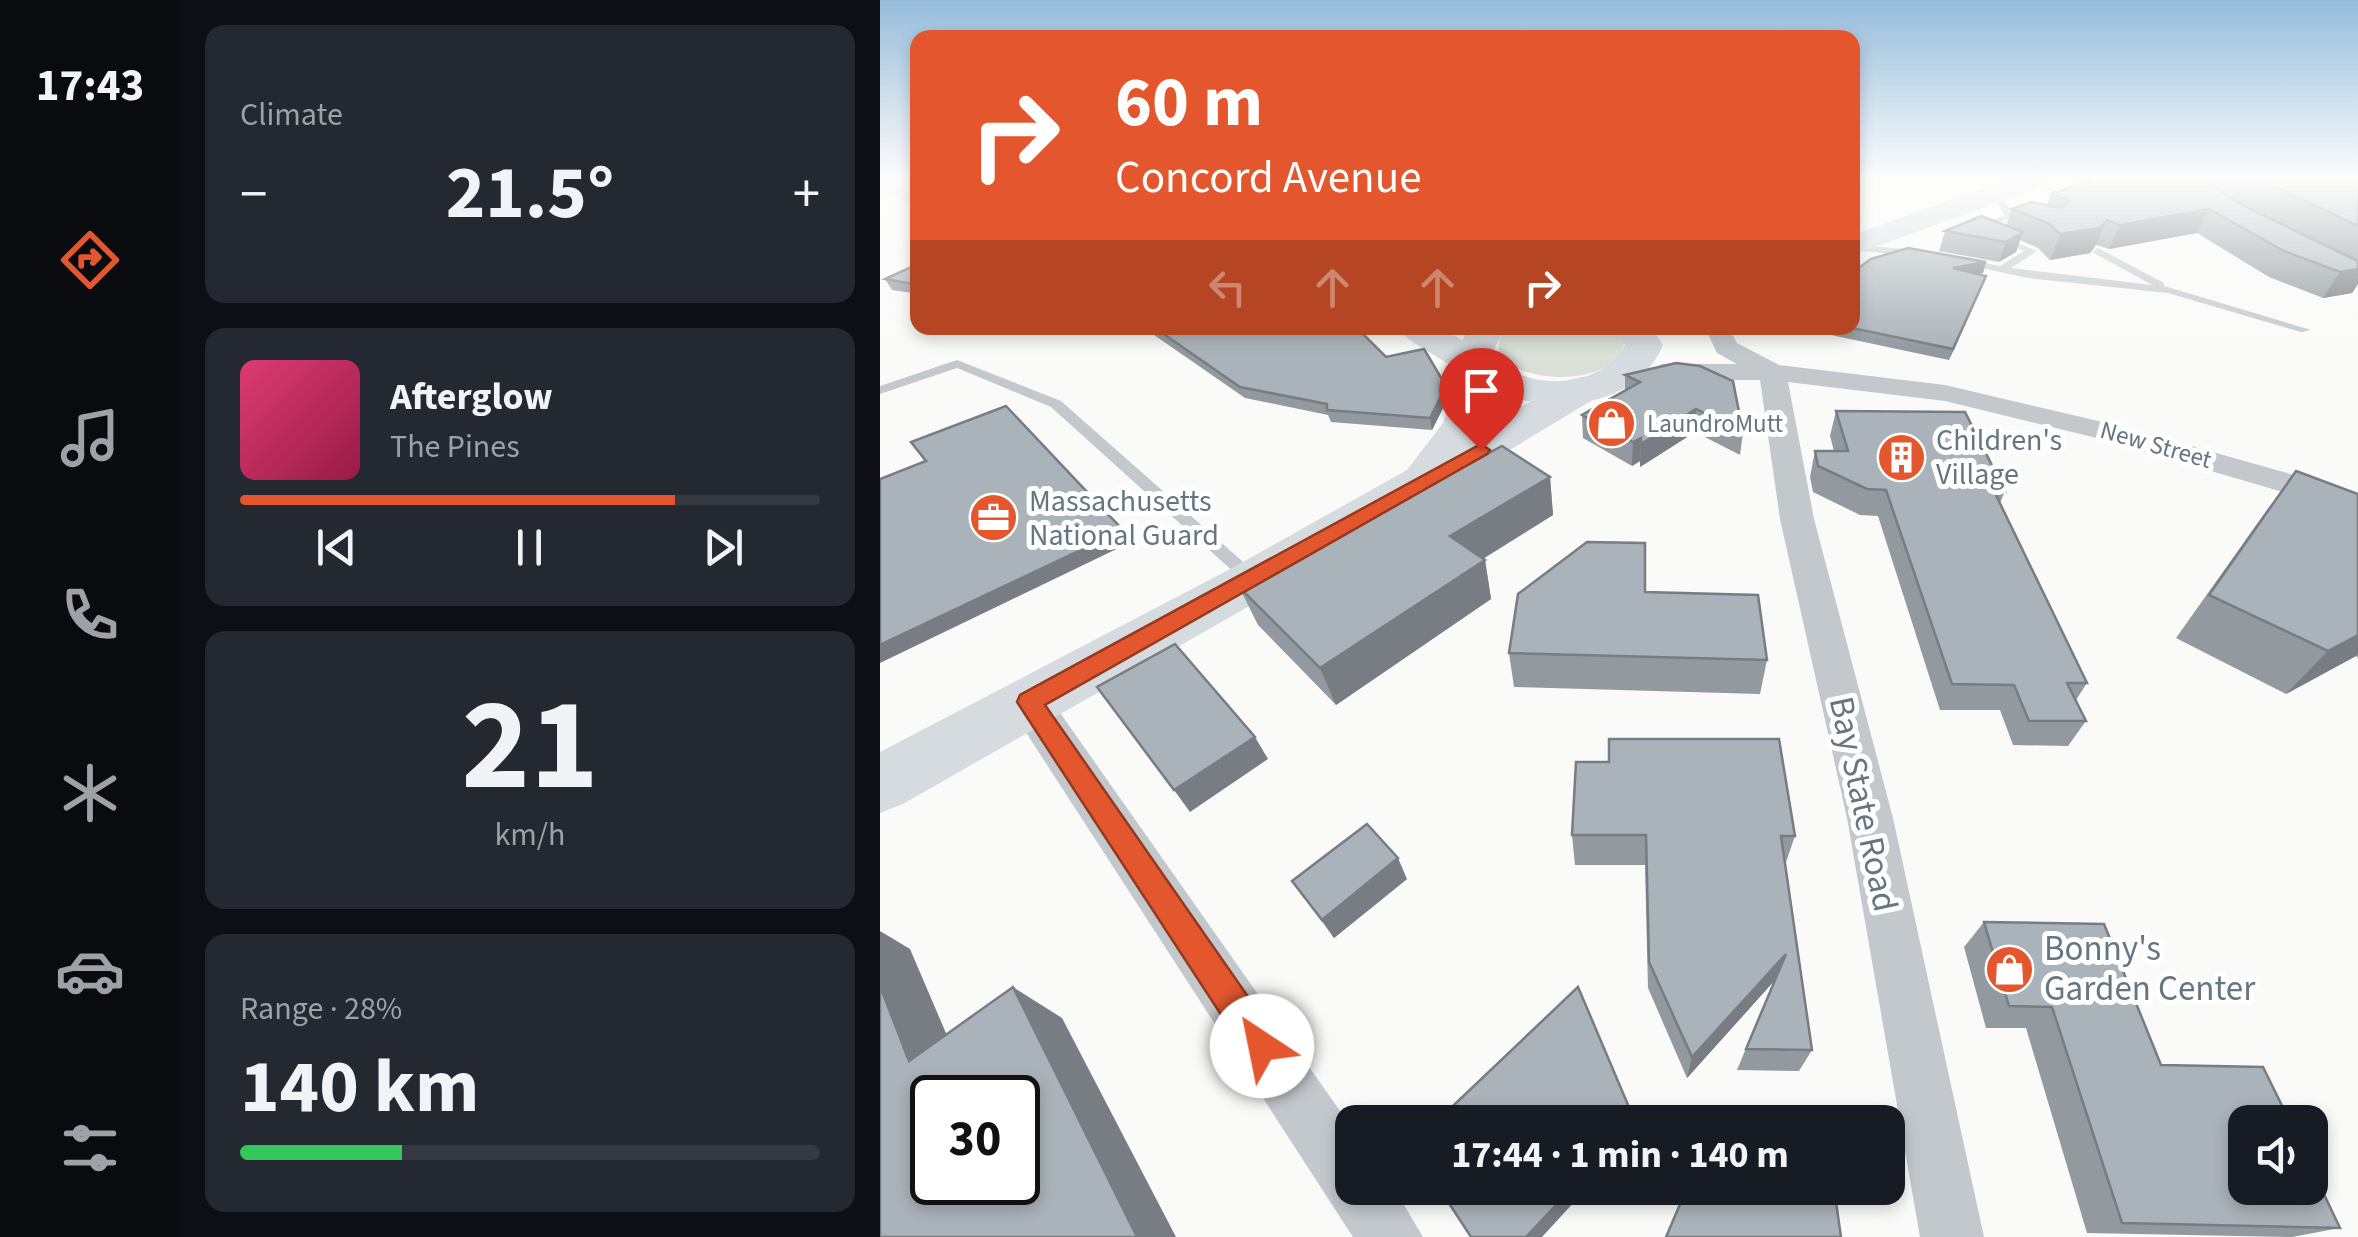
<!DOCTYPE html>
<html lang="en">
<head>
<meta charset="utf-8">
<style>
  :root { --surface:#171b24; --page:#242831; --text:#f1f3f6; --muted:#9ea1a6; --line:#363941; --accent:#e4572e }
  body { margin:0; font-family:"Source Sans 3",sans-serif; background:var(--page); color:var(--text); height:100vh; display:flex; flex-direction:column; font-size:38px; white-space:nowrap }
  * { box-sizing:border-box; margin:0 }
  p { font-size:32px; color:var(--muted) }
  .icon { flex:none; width:55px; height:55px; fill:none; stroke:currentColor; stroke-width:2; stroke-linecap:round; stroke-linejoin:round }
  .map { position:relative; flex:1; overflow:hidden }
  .panel { display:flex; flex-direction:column; gap:25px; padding:25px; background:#0d0f14; width:700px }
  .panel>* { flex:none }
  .guide { position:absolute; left:30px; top:30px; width:950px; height:305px; border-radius:20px; box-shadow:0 5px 15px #0003; background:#e4572e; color:#fff; overflow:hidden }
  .tools { position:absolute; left:1348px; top:1105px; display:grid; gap:20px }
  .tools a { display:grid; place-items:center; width:100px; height:100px; border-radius:20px; background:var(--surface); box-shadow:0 5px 15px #0003; font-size:50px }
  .speed { position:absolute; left:30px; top:1075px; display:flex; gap:20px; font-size:50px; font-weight:700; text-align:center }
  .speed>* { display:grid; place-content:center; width:130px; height:130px; border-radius:50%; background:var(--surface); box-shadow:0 5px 15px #0003; line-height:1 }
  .speed .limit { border:5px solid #111; border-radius:15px; background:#fff; color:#111 }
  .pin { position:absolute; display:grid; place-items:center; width:85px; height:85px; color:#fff; margin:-102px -42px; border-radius:50% 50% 50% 0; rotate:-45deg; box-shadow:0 0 10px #0007 }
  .pin .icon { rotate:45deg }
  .me { position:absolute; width:110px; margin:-55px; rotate:326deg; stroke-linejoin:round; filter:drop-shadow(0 0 8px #0008) }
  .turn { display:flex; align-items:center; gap:35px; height:210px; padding:0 40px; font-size:45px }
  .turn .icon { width:130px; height:130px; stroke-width:2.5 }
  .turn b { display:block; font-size:70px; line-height:85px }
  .lanes { display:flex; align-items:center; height:95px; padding:0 40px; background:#0003; justify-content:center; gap:50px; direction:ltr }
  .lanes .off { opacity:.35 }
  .big { font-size:75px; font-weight:700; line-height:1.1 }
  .panel .widget { flex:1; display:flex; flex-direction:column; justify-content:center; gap:15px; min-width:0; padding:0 35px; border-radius:20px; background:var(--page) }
  .panel .dial { align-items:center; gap:0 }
  .dial b { font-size:130px; line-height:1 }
  .song { display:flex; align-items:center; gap:30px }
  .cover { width:120px; height:120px; border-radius:15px; background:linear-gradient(135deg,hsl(340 70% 55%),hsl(340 70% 35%)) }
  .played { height:10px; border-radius:5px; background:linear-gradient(90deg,var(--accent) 75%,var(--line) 75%) }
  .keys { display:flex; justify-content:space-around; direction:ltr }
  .heat { display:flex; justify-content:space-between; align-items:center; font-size:55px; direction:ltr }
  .charge { height:15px; border-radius:8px; background:linear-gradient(90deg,#34c759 28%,var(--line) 0) }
  .trip { position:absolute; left:455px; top:1105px; width:570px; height:100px; border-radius:20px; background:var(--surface); box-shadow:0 5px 15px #0003; font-weight:700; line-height:100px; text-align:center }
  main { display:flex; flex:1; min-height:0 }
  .menu { display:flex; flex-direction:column; width:180px; justify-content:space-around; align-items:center; background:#090b0e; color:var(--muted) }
  .menu .icon { width:70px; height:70px }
  .menu .current { color:var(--accent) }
  .menu b { font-size:45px; color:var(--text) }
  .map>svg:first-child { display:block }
</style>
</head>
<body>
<main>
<nav class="menu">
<b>17:43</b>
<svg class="icon current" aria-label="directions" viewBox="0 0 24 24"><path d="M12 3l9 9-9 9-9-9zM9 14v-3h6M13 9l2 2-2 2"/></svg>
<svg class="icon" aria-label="music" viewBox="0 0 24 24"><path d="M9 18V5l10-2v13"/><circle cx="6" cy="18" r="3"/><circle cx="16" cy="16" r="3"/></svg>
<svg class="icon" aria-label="phone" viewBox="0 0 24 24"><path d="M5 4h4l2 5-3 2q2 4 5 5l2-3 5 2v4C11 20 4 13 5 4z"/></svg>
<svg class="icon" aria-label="climate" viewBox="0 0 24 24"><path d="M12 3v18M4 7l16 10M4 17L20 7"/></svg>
<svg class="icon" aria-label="car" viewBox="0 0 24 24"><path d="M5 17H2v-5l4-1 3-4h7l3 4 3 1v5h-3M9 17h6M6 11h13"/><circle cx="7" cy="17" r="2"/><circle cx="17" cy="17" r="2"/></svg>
<svg class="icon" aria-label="filters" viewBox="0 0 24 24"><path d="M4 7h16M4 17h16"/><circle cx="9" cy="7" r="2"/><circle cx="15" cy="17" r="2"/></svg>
</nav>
<section class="panel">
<div class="widget"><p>Climate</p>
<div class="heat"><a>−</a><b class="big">21.5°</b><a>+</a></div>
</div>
<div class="widget">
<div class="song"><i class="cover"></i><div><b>Afterglow</b><p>The Pines</p></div></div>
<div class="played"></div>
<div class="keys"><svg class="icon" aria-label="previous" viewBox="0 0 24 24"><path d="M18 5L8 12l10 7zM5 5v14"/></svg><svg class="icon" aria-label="pause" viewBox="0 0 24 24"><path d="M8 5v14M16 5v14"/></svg><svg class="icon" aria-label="next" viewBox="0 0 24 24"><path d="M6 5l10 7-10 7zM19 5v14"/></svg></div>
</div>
<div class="widget dial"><b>21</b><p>km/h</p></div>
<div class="widget"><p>Range · 28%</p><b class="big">140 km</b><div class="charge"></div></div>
</section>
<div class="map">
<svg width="1478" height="1237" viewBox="0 0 1478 1237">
  <rect width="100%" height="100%" fill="#fafaf8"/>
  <path fill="#dadfd7" d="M 629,328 L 736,328 L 745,342 C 730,403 578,375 629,328 Z"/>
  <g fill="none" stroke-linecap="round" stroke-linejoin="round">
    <g fill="#c3c8cc" fill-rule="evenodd">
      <path d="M 1111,192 L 1117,192 L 1135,216 L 1104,229 L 1157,251 L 1131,268 L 1272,285 L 1214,253 L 1213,251 L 1218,248 L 1284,283 L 1284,286 L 1431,330 L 1421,332 L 1288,293 L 1148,278 L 1078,263 L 1078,259 L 1082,258 L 1120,266 L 1144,251 L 1090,229 L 1124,215 Z"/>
      <path d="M 972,244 L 1042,251 L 1047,254 L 1042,257 L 972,250 Z"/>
      <path d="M 77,360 L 181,401 L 379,576 L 381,580 L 379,584 L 367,584 L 171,407 L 77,368 L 0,394 L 0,386 Z"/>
    </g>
    <g fill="#c3c8cc" fill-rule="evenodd">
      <path d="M 825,328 L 849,328 L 857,343 L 899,365 L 1065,385 L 1244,427 L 1478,493 L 1478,514 L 1225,440 L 1065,401 L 908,382 L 934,519 L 1013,818 L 1104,1237 L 1040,1237 L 967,818 L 900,519 L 880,380 L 782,380 L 769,372 L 782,364 L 857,364 L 837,353 Z"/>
      <path d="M 149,686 L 164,690 L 472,1128 L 472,1188 L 514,1188 L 543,1237 L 473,1237 L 134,714 L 128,702 L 134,690 Z"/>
    </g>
    <path fill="#d6dbdf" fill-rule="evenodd" d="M 599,354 L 613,358 L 618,366 L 604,428 L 688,380 L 702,377 L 716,380 L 722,389 L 716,398 L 392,593 L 23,804 L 0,813 L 0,752 L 354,567 L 527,470 L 563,423 L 585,358 Z"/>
    <g fill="#d6dbdf" fill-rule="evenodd">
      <path d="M 0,178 L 19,178 L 38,188 L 38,208 L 0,190 Z"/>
      <path d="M 1133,178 L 1172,178 L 1169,184 L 972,255 L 972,235 Z"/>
      <path d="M 518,328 L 561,328 L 582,340 L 590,328 L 626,328 L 613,351 C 637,395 724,389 745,345 L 736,328 L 772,328 L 783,345 C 756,409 673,414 614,392 C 595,386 578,370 562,360 C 547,350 528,342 518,328 Z"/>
    </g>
  </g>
  <g fill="#929a9f">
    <path d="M 1216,178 L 1478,178 L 1478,284 L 1472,293 L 1443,298 L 1389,277 L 1317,233 L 1229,249 L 1216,245 L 1210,253 L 1170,260 L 1158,248 L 1140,240 L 1136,252 L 1119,262 L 1059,251 L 1065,231 L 1126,226 L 1132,209 L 1167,205 L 1171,194 Z"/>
    <path d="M 1106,262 L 1103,273 L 1098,274 L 1102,286 L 1069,360 L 918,328 L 972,328 Z"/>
    <path d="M 38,264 L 38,294 L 12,290 L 5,279 Z"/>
    <path d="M 264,328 L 477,328 L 506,357 L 568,398 L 552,430 L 451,422 L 448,415 L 365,398 Z"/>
    <path d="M 745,375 L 863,432 L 860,455 L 815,432 L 760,467 L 760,461 L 752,466 L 703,438 L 702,415 L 745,390 Z"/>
    <path d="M 956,411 L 1125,491 L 1120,503 L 1207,683 L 1196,700 L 1206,721 L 1188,746 L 1133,745 L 1120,710 L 1060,710 L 998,516 L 980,515 L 933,492 L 930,477 L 935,451 L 954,451 L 950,436 Z"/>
    <path d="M 1416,471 L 1478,494 L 1478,658 L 1476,656 L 1406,694 L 1296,638 L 1384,514 Z"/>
    <path d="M 670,477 L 673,515 L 603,559 L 605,560 L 611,599 L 456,705 L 378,625 L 359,587 L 469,526 L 467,521 L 521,501 Z"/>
    <path d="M 765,592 L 887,660 L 880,694 L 634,687 L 629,653 Z"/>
    <path d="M 692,835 L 915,836 L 905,865 L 932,1050 L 919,1071 L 857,1070 L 894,981 L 807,1078 L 768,988 L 765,865 L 695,865 Z"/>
    <path d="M 527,879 L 454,938 L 412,881 Z"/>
    <path d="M 1104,922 L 1281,1065 L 1460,1228 L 1412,1237 L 1207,1233 L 1146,1028 L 1106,1028 L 1084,947 Z"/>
  </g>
  <g fill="#777d82">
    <path d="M 1329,209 L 1317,233 L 1229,249 L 1240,225 Z"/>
    <path d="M 1227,220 L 1216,245 L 1210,253 L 1170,260 L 1180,234 Z"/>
    <path d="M 1143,232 L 1136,252 L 1119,262 L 1126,242 Z"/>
    <path d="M 1106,262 L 1103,273 L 1070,279 L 1073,268 Z"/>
    <path d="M 1478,269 L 1478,284 L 1472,293 L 1443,298 L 1460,272 Z"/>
    <path d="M 1106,276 L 1102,286 L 1069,360 L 1073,349 Z"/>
    <path d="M 566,386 L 568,398 L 552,430 L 550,418 Z"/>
    <path d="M 816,409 L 815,432 L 760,467 L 761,444 Z"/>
    <path d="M 761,438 L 760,461 L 752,466 L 753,442 Z"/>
    <path d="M 670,477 L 673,515 L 578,574 L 570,536 Z"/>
    <path d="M 243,530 L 251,542 L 0,663 L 0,645 Z"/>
    <path d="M 605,560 L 611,599 L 456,705 L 440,668 Z"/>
    <path d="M 1478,635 L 1478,654 L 1476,656 L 1406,694 L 1448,651 Z"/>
    <path d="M 375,737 L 388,759 L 310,812 L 294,790 Z"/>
    <path d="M 518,858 L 527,879 L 454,938 L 442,920 Z"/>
    <path d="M 0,931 L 30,949 L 89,1087 L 29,1061 L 0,986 Z"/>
    <path d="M 906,954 L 895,980 L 807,1078 L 812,1057 Z"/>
    <path d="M 133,987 L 182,1018 L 296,1237 L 257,1237 Z"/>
    <path d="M 692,1188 L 707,1188 L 662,1237 L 646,1237 Z"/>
  </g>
  <g fill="#aab3b9" stroke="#777d82" stroke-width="2.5" fill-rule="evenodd">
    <path d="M 1216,178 L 1320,178 L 1364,206 L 1478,261 L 1478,269 L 1460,272 L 1404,251 L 1329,209 L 1240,225 L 1227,220 L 1220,228 L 1180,234 L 1168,223 L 1132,209 L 1151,202 L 1182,208 L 1189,200 L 1171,194 Z"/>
    <path d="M 1378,178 L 1478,178 L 1478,226 L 1387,183 Z"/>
    <path d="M 1101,216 L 1143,232 L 1126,242 L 1065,231 Z"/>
    <path d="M 1028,248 L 1106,262 L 1073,268 L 1106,276 L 1073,349 L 972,328 L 972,273 L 991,259 Z"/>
    <path d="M 38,264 L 38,285 L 5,279 Z"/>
    <path d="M 275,328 L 477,328 L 506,357 L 544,349 L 566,386 L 550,418 L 447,410 L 447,404 L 360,387 Z"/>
    <path d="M 796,363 L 820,366 L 853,381 L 863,432 L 816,409 L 761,444 L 761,438 L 753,442 L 702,415 L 760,382 L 745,375 Z"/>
    <path d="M 126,406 L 243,530 L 0,645 L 0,479 L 46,461 L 31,442 Z"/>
    <path d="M 956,411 L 1085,412 L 1125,491 L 1114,491 L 1207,683 L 1187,683 L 1206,721 L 1149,721 L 1134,685 L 1072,684 L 1006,490 L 987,489 L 938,466 L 935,451 L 968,451 Z"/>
    <path d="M 622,446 L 670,477 L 570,536 L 605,560 L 440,668 L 359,587 L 472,524 L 467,521 L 513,495 L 521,501 Z"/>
    <path d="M 1416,471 L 1478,494 L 1478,635 L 1448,651 L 1329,595 Z"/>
    <path d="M 707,542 L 765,543 L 765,592 L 878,595 L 887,660 L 629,653 L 638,594 Z"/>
    <path d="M 295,644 L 375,737 L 294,790 L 217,687 Z"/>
    <path d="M 729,739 L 899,739 L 915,836 L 901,836 L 932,1050 L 866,1049 L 906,954 L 812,1057 L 769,962 L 766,835 L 692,835 L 696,762 L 729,762 Z"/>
    <path d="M 487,824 L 518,858 L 442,920 L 412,881 Z"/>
    <path d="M 1104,922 L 1224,924 L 1281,1065 L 1383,1067 L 1410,1122 L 1365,1122 L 1365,1188 L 1430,1188 L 1430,1165 L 1460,1228 L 1242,1223 L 1172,1007 L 1129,1006 Z"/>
    <path d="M 0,986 L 29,1061 L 133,987 L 257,1237 L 0,1237 ZM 52,1098 L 138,1098 L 138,1182 L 52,1182 Z"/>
    <path d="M 698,987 L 754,1119 L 751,1122 L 556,1122 Z"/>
    <path d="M 559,1188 L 692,1188 L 646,1237 L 591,1237 Z"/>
    <path d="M 807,1188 L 954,1188 L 961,1237 L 786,1237 Z"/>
  </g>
  <linearGradient id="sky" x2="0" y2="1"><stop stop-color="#96bcdc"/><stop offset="0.51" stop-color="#fdfdfc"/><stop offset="1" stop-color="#fdfdfc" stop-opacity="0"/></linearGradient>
  <rect width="1478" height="351" fill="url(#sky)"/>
  <path fill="#e4572e" stroke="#94391e" stroke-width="2.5" d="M 601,444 L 610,450 L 607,454 L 165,705 L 394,1034 L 399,1046 L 394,1059 L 382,1064 L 370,1059 L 137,702 L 140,695 Z"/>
  <defs>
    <symbol id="shop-disc" viewBox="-11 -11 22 22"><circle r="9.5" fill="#e4572e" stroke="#fff"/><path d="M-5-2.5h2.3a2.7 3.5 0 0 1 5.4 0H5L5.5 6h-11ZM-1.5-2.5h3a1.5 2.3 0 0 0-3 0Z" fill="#fff"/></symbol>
    <symbol id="building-disc" viewBox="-11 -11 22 22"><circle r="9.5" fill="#e4572e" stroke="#fff"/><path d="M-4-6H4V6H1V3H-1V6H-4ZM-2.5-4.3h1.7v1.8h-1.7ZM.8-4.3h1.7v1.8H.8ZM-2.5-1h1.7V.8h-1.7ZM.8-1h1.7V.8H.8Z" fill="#fff"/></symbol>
    <symbol id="office-disc" viewBox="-11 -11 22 22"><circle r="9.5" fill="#e4572e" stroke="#fff"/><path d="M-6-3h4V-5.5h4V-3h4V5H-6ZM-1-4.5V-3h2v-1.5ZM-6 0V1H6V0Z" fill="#fff"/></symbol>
  </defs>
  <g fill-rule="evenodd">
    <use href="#shop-disc" x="704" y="396" width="55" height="55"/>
    <use href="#building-disc" x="994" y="430" width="55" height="55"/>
    <use href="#office-disc" x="86" y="490" width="55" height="55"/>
    <use href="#shop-disc" x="1102" y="942" width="55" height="55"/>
  </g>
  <g text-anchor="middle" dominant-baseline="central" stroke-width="10" stroke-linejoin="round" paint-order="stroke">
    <g font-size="25" fill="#657683" stroke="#fff" text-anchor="start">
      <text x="767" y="424">LaundroMutt</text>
    </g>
    <g font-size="25" fill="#657683" stroke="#fff">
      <text transform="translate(1276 445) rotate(16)">New Street</text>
    </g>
    <g font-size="30" fill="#657683" stroke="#fff" text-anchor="start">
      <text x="1056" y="440">Children's<tspan x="1056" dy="34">Village</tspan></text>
      <text x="149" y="501">Massachusetts<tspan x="149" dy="34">National Guard</tspan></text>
    </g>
    <g font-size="35" fill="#657683" stroke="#fff">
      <text transform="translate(983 804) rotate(78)">Bay State Road</text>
    </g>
    <g font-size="35" fill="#657683" stroke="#fff" text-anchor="start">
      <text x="1164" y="949">Bonny's<tspan x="1164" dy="40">Garden Center</tspan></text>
    </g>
  </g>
</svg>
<div class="tools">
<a><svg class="icon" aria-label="sound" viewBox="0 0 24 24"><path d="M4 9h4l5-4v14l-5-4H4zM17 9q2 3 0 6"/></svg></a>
</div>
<div class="speed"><div class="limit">30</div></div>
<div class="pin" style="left:601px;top:450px;background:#d93025"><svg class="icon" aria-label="arrive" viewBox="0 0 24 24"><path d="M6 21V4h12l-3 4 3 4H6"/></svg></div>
<svg class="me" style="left:382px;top:1046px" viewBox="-20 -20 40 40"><circle r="19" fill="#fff"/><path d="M0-13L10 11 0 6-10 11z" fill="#e4572e"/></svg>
<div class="trip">17:44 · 1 min · 140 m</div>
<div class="guide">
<div class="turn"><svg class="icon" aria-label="right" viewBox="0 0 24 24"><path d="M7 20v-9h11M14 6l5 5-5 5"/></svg><div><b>60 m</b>Concord Avenue</div></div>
<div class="lanes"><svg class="icon off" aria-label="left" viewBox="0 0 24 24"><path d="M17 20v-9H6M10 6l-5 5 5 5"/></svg><svg class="icon off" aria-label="ahead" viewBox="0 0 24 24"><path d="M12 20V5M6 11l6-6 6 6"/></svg><svg class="icon off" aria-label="ahead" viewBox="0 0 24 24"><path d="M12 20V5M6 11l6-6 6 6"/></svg><svg class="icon" aria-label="right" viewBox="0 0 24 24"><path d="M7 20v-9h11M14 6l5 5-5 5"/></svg></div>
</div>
</div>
</main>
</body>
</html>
